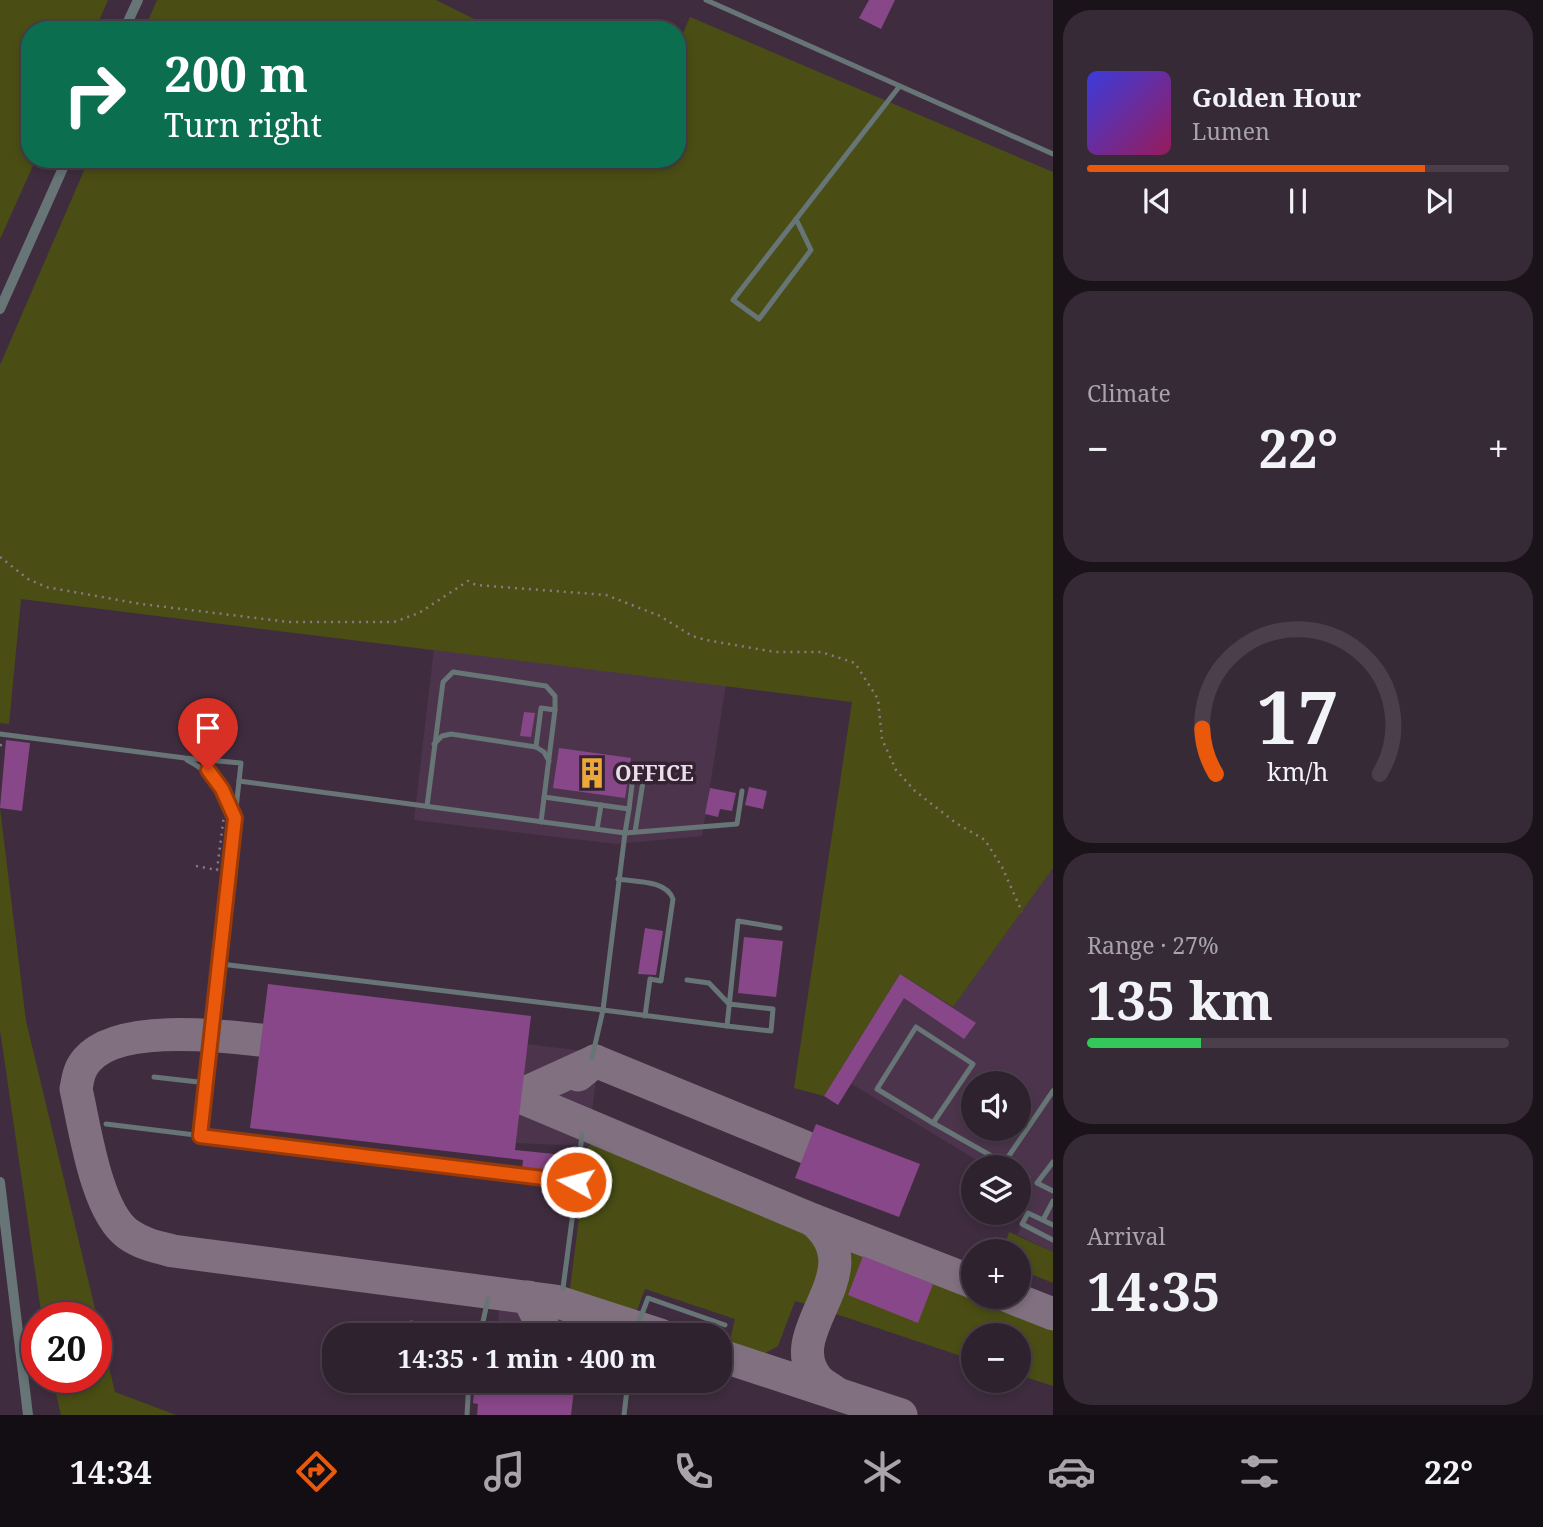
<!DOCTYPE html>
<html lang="en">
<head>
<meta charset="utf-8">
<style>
  :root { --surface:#2f222f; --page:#372a37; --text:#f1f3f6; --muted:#a7a4aa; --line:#4a3f4b; --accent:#ea580c }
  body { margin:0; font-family:"Noto Serif",serif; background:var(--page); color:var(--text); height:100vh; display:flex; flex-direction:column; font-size:26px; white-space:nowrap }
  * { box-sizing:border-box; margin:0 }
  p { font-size:23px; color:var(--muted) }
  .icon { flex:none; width:38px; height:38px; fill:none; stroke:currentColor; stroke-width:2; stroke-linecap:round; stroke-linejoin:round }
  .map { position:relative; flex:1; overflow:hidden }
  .panel { display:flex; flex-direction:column; gap:10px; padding:10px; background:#1a131a; width:490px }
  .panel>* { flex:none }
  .top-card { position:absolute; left:21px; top:21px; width:665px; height:147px; border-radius:28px; box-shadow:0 4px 10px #0003,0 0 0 2px var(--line); background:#0b6e4f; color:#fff; overflow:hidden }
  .fabs { position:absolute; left:961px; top:1071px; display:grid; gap:14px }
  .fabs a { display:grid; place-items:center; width:70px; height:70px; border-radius:50%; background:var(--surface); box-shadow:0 4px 10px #0003,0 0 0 2px var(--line); font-size:35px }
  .speed { position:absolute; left:21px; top:1302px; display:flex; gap:14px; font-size:35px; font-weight:700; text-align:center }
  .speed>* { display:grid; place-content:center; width:91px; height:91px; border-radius:50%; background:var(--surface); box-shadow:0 4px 10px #0003,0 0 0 2px var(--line); line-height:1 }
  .speed .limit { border:10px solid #d22; background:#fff; color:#111 }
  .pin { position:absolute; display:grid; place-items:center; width:60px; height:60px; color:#fff; margin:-72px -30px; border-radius:50% 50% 50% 0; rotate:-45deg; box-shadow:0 0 7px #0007 }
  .pin .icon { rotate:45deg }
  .me { position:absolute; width:77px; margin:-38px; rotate:277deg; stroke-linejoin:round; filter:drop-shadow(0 0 5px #0008) }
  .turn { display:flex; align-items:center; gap:24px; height:147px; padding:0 28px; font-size:32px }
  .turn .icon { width:91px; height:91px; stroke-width:2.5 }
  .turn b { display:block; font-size:49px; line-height:60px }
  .big { font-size:52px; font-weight:700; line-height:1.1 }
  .panel .card { flex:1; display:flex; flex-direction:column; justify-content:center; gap:10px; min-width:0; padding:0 24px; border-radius:28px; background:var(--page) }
  .panel .dial { align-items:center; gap:0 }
  .dial svg { height:182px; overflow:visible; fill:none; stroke:var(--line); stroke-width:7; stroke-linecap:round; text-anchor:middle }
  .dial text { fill:var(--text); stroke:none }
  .song { display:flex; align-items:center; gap:21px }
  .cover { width:84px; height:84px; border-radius:10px; background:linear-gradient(135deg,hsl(240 70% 55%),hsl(330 70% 35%)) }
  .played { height:7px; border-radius:4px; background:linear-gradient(90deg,var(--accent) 80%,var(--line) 80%) }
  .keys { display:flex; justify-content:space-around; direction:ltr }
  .heat { display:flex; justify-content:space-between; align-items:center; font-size:38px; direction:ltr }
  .charge { height:10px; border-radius:5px; background:linear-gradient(90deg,#34c759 27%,var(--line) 0) }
  .trip { position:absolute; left:322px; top:1323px; width:410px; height:70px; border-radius:28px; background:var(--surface); box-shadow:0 4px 10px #0003,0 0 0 2px var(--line); font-weight:700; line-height:70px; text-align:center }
  .dock { display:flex; height:112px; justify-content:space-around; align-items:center; background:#130e13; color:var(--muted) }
  .dock .icon { width:49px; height:49px }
  .dock .selected { color:var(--accent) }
  .dock b { font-size:32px; color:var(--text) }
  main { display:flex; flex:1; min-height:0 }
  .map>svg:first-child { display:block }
</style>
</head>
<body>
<main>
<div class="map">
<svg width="1053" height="1415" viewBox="0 0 1053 1415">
  <rect width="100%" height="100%" fill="#3f2d3f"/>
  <g fill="#4c354c" fill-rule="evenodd">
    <path d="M 434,649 L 726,684 L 702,836 L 616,844 L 414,820 Z"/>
    <path d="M 1053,868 L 1053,1252 L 1018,1235 L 1031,1198 L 1019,1188 L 1018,1167 L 988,1167 L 837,1075 L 900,974 L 953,1007 ZM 973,1083 L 1018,1083 L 1018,1129 L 973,1129 Z"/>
    <path d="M 526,1044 L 599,1053 L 588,1146 L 516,1143 Z"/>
    <path d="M 499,1304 L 559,1312 L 628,1334 L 498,1335 Z"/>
  </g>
  <g fill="#4a4e14">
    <path d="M 0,0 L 108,0 L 95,30 L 30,30 L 30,159 L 36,159 L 0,239 Z"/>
    <path d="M 157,0 L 436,0 L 496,30 L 144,30 Z"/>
    <path d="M 690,17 L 1053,172 L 1053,868 L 953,1007 L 900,974 L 824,1096 L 794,1088 L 852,702 L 21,599 L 9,724 L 0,723 L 0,365 L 89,159 L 677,159 L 677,47 Z"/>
    <path d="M 0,808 L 26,1021 L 115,1392 L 176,1415 L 61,1415 L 52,1377 L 96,1377 L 96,1318 L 42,1318 L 0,1030 Z"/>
    <path d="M 599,1137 L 806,1225 L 804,1228 L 813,1231 L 811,1236 L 821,1240 L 819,1244 L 826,1248 L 822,1268 L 825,1269 L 815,1298 L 809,1297 L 806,1304 L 795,1301 L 778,1346 L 755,1359 L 735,1352 L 730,1340 L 735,1319 L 645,1289 L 636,1313 L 626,1318 L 569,1297 L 588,1146 Z"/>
    <path d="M 1009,1232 L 1053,1252 L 1053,1283 L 1019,1269 L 1018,1251 L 1003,1251 Z"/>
    <path d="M 853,1243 L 973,1288 L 973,1297 L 995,1297 L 1053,1320 L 1053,1386 L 1019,1375 L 1018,1335 L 973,1335 L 973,1360 L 833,1313 L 830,1304 Z"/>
  </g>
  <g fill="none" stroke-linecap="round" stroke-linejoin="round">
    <g stroke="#807080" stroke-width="33">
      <path d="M 260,1040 C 218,1035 117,1024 87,1060 C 79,1069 78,1078 76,1089 C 85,1128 96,1211 128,1234 C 142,1244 157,1247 173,1251 L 555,1301 L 660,1335"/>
      <path d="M 595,1061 L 518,1096 L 813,1220 L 973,1282"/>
      <path d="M 578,1075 L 595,1061 L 805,1147"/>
      <path d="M 813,1220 C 877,1273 776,1331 818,1380 C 823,1385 831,1389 836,1393"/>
      <path d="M 528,1297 L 547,1335"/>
      <path d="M 1010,1297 L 1053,1314"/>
      <path d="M 719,1355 L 901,1415"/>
    </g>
  </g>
  <g fill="#884788">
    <path d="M 869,0 L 895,0 L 881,29 L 859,18 Z"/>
    <path d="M 524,712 L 535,713 L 531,737 L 520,736 Z"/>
    <path d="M 6,740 L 30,743 L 22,811 L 0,808 Z"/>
    <path d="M 559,748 L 631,758 L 625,798 L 553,788 Z"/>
    <path d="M 749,787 L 767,791 L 763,809 L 745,805 Z"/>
    <path d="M 710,788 L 736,793 L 732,811 L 720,809 L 718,817 L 705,814 Z"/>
    <path d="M 645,928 L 663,931 L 656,975 L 638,974 Z"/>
    <path d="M 744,937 L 783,941 L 776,997 L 738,993 Z"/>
    <path d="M 900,974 L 976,1023 L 964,1039 L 904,998 L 838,1105 L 824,1096 Z"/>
    <path d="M 268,984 L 531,1016 L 515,1150 L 574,1156 L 571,1176 L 522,1170 L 523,1160 L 250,1128 Z"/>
    <path d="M 816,1124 L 920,1164 L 899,1217 L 795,1178 Z"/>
    <path d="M 863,1256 L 933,1284 L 918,1323 L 848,1295 Z"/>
    <path d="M 475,1381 L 575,1381 L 571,1415 L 477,1415 L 478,1404 L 473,1403 Z"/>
  </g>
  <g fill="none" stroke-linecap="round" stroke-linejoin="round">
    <g stroke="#887988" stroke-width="2.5" stroke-dasharray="2 5" stroke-linecap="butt">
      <path d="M 0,557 L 28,579 L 46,587 L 141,604 L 289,622 L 394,622 L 419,613 L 468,581 L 476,585 L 606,595 L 660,616 L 692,636 L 706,640 L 775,652 L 821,652 L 855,663 L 878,699 L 882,739 L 896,770 L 915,791 L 956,823 L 985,840 L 1002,867 L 1022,912"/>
      <path d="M 0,745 L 6,746"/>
      <path d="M 196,866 L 217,870 L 224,815"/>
    </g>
    <g stroke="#677576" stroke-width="5">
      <path d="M 706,0 L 1053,154"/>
      <path d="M 796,219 L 811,250 L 759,319 L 733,300 L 899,87"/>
      <path d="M 0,734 L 185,758 L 241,763 L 200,1136"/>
      <path d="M 434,744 L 442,736 L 451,734 L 536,747 L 544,752 L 549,761"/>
      <path d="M 536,747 L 541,708 L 555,710 L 541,822"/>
      <path d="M 187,760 C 216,775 222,789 235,818"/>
      <path d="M 544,797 L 629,809 L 634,768 L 645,769 L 635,832"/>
      <path d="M 427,806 L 443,682 L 453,672 L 546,686 L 555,696 L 555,710"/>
      <path d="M 629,809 L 625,833 L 737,824 L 742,791"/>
      <path d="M 597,829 L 601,805"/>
      <path d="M 618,879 C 636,882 666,880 673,899 L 661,981 L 650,979 L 645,1016"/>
      <path d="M 221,964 L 603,1010 L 625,833 L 239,781"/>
      <path d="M 687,980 L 709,983 L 729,1004 L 773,1009 L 771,1031 L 727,1026 L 738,921 L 780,928"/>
      <path d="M 916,1027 L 973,1064 L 933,1123 L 877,1089 Z"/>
      <path d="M 592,1058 L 603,1010 L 727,1026"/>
      <path d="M 154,1077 L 207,1083"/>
      <path d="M 933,1123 L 1004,1163"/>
      <path d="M 106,1124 L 577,1182 L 563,1288"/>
      <path d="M 1053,1162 L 1037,1183 L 1053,1191"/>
      <path d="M 1012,1167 L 1004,1163 L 1053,1091"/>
      <path d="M 1018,1171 L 1028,1177"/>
      <path d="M 577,1182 L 582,1134"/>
      <path d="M 1043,1220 L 1053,1201"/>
      <path d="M 1053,1225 L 1028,1213 L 1022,1224 L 1053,1240"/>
      <path d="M 411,1323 L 480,1335"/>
      <path d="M 480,1335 L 488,1299"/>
      <path d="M 634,1335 L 648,1298 L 725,1325"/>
      <path d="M 467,1415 L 469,1381"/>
      <path d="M 624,1415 L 628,1381"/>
    </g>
    <g stroke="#677576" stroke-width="10">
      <path d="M 124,30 L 138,0"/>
      <path d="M 0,309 L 67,159"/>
      <path d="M 0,1182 L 28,1415"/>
    </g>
  </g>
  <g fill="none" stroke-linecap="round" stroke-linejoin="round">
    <defs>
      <path id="route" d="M 208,770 L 222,789 L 235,818 L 200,1136 L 576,1182"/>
    </defs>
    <use href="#route" stroke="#983908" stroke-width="18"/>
    <use href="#route" stroke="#ea580c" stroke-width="12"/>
  </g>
  <defs>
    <symbol id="building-bare" viewBox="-9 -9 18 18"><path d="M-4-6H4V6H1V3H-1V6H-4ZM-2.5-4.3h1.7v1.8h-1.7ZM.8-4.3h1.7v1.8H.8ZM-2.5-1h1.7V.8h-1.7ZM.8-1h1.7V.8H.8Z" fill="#eca93a" stroke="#352334" stroke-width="2.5" paint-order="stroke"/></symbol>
  </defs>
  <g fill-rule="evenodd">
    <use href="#building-bare" x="570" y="751" width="44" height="44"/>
  </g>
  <g text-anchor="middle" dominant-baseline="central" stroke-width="7" stroke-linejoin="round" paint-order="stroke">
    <g font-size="21" font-weight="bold" fill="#eadeea" stroke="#352334" text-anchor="start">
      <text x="615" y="773">OFFICE</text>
    </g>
  </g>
</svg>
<div class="fabs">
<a><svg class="icon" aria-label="sound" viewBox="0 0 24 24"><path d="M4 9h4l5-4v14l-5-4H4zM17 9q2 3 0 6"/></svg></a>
<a><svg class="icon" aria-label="layers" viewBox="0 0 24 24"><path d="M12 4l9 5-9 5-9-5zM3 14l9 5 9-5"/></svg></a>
<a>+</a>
<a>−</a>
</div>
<div class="speed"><div class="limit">20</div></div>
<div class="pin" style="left:208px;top:770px;background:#d93025"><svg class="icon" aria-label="arrive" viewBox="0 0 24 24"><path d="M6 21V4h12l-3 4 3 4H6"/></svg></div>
<svg class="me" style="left:576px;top:1182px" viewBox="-20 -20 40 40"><circle r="17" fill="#ea580c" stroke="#fff" stroke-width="3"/><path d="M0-11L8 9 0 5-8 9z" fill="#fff"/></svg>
<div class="trip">14:35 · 1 min · 400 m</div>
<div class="top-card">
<div class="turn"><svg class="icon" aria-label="right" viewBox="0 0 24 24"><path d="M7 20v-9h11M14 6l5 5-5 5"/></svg><div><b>200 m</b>Turn right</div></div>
</div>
</div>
<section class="panel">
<div class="card">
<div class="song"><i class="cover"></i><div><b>Golden Hour</b><p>Lumen</p></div></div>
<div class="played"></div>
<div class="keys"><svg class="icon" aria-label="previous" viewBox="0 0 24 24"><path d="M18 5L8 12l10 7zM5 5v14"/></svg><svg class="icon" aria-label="pause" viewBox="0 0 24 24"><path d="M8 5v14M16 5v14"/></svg><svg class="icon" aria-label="next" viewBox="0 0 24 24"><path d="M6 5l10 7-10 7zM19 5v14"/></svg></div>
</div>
<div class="card"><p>Climate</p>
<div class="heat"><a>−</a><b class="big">22°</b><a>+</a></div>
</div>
<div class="card dial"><svg viewBox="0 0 100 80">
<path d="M14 69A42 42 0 1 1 86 69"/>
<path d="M14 69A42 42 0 0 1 8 49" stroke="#ea580c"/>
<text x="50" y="56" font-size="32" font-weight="700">17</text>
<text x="50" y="72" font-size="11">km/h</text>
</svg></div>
<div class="card"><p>Range · 27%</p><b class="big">135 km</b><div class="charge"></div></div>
<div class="card"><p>Arrival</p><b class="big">14:35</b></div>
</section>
</main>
<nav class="dock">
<b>14:34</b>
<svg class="icon selected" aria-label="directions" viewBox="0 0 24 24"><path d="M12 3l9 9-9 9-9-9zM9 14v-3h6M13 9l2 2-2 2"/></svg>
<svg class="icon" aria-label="music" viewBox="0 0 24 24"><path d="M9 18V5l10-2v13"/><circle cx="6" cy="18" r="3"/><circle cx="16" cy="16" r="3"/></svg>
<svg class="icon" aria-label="phone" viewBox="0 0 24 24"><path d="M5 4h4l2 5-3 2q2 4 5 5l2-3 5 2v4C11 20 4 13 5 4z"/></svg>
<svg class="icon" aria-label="climate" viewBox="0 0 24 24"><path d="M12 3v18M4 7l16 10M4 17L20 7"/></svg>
<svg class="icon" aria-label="car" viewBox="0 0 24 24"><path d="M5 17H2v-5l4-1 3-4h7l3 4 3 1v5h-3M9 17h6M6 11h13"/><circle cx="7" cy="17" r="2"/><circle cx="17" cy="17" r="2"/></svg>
<svg class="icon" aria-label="filters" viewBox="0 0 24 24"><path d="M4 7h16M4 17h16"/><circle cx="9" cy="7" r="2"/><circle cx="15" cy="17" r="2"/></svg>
<b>22°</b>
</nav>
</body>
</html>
